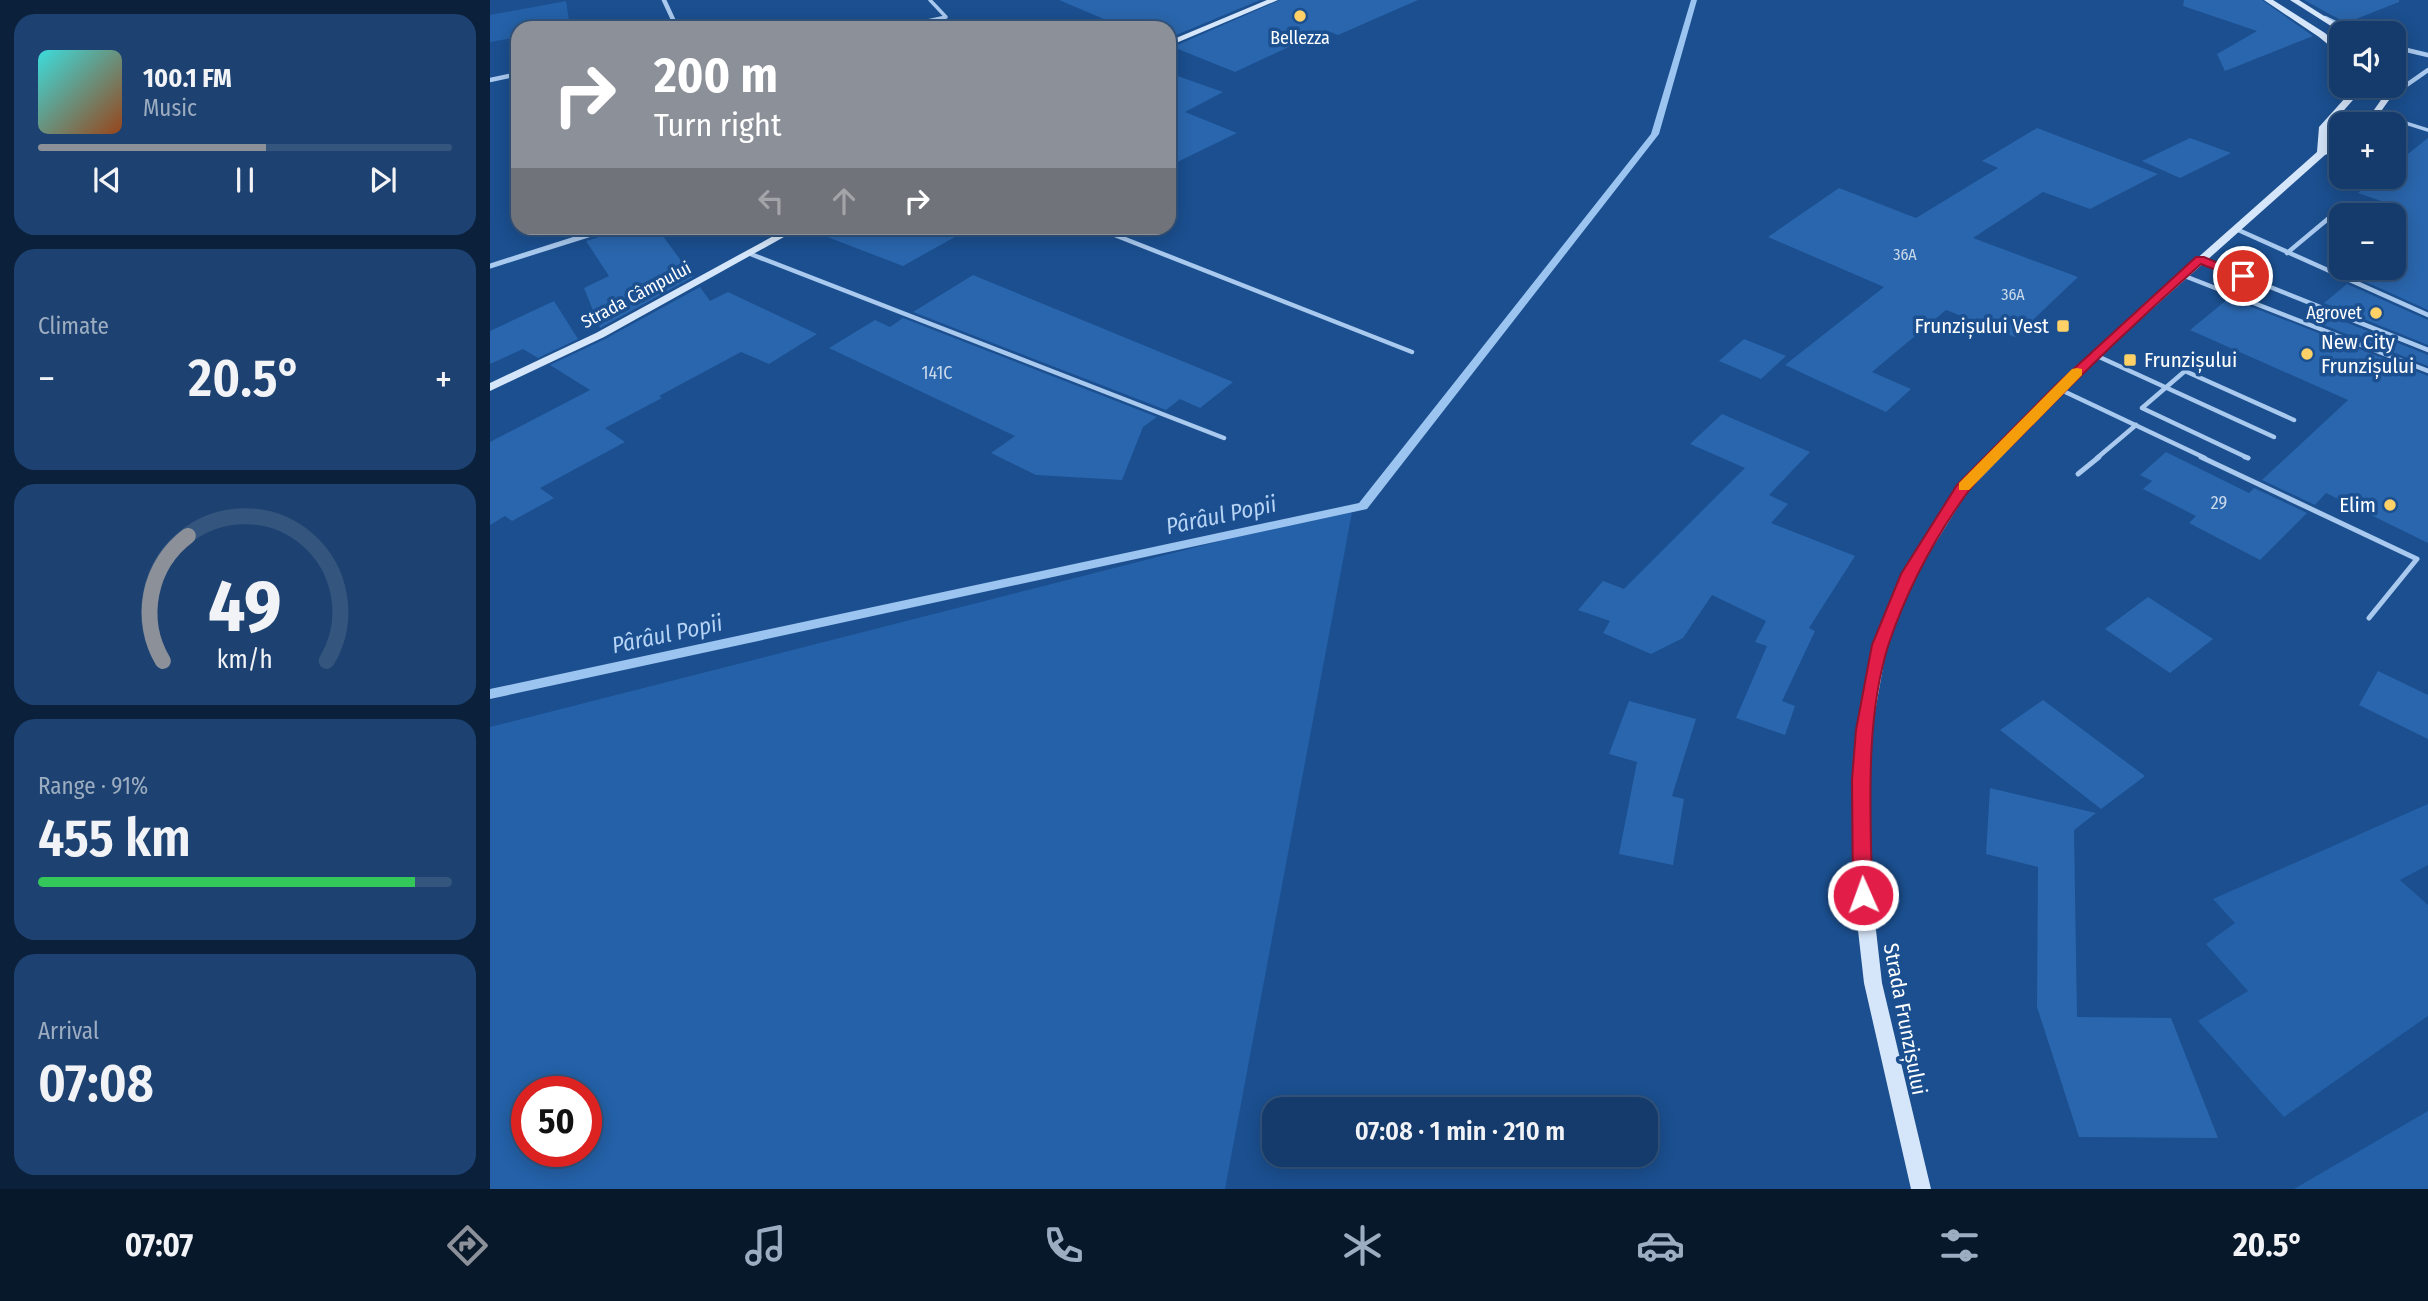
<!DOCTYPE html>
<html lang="en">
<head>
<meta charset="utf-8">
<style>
  :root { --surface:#143b6b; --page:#1d4271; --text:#f1f3f6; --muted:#9dadc1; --line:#33557e; --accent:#8c9099 }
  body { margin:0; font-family:"Fira Sans Condensed",sans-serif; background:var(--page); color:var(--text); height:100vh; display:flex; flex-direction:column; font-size:26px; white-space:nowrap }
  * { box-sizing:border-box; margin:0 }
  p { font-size:23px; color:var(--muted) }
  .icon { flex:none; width:38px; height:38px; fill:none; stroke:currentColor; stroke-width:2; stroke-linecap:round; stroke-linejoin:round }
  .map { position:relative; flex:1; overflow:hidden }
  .side { display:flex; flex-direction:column; gap:14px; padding:14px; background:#0b203b; width:490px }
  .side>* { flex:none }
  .guide { position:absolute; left:21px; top:21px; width:665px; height:214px; border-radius:21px; box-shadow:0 4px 18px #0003,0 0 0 2px var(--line); background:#8c9099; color:#fff; overflow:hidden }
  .buttons { position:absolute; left:1839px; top:21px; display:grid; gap:14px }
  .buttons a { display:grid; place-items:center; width:77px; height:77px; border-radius:14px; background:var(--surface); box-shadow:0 4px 18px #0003,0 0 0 2px var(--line); font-size:35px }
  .speed { position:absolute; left:21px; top:1076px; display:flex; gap:14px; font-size:35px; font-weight:700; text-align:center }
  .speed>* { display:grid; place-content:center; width:91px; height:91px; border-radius:50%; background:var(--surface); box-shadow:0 4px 18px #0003,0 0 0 2px var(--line); line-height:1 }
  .speed .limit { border:10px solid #d22; background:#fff; color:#111 }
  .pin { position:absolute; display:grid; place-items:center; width:60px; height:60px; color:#fff; margin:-30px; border:4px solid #fff; border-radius:50%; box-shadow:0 2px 7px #0007 }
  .me { position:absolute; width:77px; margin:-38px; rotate:358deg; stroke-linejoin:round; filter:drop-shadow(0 0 5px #0008) }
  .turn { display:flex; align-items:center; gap:24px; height:147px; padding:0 28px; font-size:32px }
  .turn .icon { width:91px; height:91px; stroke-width:2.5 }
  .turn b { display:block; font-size:49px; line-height:60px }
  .lanes { display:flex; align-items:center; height:66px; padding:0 28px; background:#0003; justify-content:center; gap:35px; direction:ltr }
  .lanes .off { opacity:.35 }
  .big { font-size:52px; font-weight:600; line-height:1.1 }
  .side .card { flex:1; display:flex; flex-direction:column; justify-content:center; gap:10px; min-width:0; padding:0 24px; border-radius:21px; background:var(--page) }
  .side .dial { align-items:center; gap:0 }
  .dial svg { height:182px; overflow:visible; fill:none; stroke:var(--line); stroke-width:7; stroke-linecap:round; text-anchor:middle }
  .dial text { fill:var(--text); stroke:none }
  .song { display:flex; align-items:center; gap:21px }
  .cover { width:84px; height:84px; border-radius:10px; background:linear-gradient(135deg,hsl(180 70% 55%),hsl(20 70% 35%)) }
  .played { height:7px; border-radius:4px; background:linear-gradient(90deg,var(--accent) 55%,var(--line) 55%) }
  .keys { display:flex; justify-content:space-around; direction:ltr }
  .heat { display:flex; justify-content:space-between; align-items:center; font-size:38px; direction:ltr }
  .charge { height:10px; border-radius:5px; background:linear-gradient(90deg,#34c759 91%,var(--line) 0) }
  .trip { position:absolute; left:772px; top:1097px; width:396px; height:70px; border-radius:21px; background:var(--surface); box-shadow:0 4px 18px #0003,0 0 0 2px var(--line); font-weight:600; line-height:70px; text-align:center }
  .tab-bar { display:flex; height:112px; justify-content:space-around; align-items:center; background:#08182b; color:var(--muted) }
  .tab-bar .icon { width:49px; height:49px }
  .tab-bar .selected { color:var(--accent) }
  .tab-bar b { font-size:32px; color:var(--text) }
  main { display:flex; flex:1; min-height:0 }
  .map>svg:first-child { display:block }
</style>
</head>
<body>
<main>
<section class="side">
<div class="card">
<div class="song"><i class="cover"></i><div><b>100.1 FM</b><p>Music</p></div></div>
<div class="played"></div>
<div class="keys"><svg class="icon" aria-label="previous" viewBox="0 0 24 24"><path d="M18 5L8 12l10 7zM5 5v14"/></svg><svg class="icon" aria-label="pause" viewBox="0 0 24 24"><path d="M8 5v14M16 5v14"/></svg><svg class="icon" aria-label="next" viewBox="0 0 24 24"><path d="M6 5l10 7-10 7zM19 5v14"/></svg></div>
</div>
<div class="card"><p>Climate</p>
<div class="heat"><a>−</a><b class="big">20.5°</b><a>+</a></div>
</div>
<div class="card dial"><svg viewBox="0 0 100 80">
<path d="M14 69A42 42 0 1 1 86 69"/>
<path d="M14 69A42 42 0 0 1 25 14" stroke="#8c9099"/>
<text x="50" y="56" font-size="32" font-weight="700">49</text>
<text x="50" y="72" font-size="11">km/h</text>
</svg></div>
<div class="card"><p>Range · 91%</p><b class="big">455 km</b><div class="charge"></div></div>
<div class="card"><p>Arrival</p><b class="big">07:08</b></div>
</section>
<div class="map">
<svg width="1938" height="1189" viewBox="0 0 1938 1189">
  <rect width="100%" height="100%" fill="#1b4f8f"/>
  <g fill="#2461a8" fill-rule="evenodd">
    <path d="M 76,1 L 80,27 L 28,28 L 28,37 L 0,42 L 0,15 Z"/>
    <path d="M 863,507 L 735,1189 L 0,1189 L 0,727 ZM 37,1092 L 96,1092 L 96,1152 L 37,1152 Z"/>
    <path d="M 1938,804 L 1938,865 L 1910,880 L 1938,905 L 1938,1016 L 1794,1117 L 1708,1021 L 1758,991 L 1716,944 L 1745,923 L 1723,899 Z"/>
    <path d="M 1938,1111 L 1938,1189 L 1804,1189 Z"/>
  </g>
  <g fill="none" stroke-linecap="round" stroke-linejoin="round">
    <path fill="#9cc4f0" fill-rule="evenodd" d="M 1201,0 L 1207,0 L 1169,134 L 877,509 L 0,699 L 0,689 L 869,503 L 1161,134 Z"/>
  </g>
  <g fill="#2a66ad">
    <path d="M 569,0 L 770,0 L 679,38 L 679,28 L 635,28 Z"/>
    <path d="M 790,0 L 928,0 L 848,35 L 835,30 L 745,72 L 683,47 Z"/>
    <path d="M 1694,0 L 1772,0 L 1823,36 L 1735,71 L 1727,54 L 1767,31 L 1693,6 Z"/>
    <path d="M 1814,0 L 1909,0 L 1909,2 L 1856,23 Z"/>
    <path d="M 679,73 L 733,92 L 695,112 L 747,133 L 679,166 Z"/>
    <path d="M 1547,128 L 1668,174 L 1600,209 L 1553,192 L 1483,238 L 1588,277 L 1525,337 L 1456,310 L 1382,372 L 1421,389 L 1396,412 L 1295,365 L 1394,287 L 1278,237 L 1349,188 L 1426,218 L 1508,168 L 1492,161 Z"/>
    <path d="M 1700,138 L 1741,153 L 1690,178 L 1652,161 Z"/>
    <path d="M 1938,138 L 1938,310 L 1865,277 L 1876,268 L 1904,268 L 1904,215 L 1879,215 L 1894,202 L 1868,193 L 1889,177 L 1904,177 L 1904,165 Z"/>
    <path d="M 125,228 L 167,228 L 203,277 L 110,328 L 94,288 L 119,276 L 96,241 L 122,233 Z"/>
    <path d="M 320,228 L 481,228 L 413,266 L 319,230 Z"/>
    <path d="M 483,275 L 743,382 L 710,408 L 690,399 L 676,410 L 423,312 Z"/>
    <path d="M 1857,284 L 1938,320 L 1938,345 L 1834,303 Z"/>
    <path d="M 210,287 L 220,301 L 238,292 L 327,334 L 279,364 L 251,352 L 169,396 L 172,398 L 115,428 L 135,442 L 50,488 L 64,498 L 22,521 L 15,516 L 0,525 L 0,442 L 100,390 L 60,365 L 115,339 Z"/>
    <path d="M 1739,298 L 1938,376 L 1938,543 L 1836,493 L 1825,505 L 1772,480 L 1858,400 L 1700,330 Z"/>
    <path d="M 64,301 L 88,339 L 48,358 L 33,349 L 0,364 L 0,331 Z"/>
    <path d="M 1825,310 L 1938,355 L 1938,366 L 1816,318 Z"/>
    <path d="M 413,318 L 667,417 L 653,427 L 632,480 L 546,475 L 501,453 L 525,436 L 339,348 L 385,320 L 400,327 Z"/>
    <path d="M 1254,339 L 1296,356 L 1271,379 L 1229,361 Z"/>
    <path d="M 1232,414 L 1320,452 L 1279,495 L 1298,504 L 1281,523 L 1365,556 L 1319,628 L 1325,631 L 1292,701 L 1305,706 L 1295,735 L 1246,718 L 1277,646 L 1265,642 L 1276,621 L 1222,595 L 1193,638 L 1161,654 L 1113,633 L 1120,621 L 1088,610 L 1113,581 L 1134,589 L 1255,468 L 1200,444 Z"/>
    <path d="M 1676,452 L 1759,493 L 1764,488 L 1817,513 L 1770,560 L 1699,523 L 1706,516 L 1653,489 L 1662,481 L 1650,475 Z"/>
    <path d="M 1658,597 L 1723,639 L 1680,673 L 1615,629 Z"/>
    <path d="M 1888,671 L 1938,695 L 1938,739 L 1869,705 Z"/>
    <path d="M 1553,700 L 1655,776 L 1611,809 L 1510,730 Z"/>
    <path d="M 1139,701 L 1206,719 L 1182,796 L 1194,799 L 1183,865 L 1129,854 L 1147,762 L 1119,754 Z"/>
    <path d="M 1500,788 L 1606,813 L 1584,830 L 1587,1017 L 1681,1018 L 1728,1138 L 1589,1137 L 1547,1007 L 1548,867 L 1496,854 Z"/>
  </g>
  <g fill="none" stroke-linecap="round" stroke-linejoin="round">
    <g stroke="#a9c9ee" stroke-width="3.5">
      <path d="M 405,28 L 456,17 L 440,0"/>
      <path d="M 1887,114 L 1938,130"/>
    </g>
    <g stroke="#a9c9ee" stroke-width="4.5">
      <path d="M 607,228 L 922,352"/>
      <path d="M 1746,229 L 1938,315"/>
      <path d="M 258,253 L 734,438"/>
      <path d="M 1797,253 L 1851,208"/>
      <path d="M 1710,259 L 1938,350"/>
      <path d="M 1692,275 L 1938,371"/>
      <path d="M 1605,355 L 1784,437"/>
      <path d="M 1569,389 L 1715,458"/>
      <path d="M 1607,458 L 1646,425"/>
      <path d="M 1758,458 L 1652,408 L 1695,371 L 1804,420"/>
    </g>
    <g stroke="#a9c9ee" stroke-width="5">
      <path d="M 1711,457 L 1927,559 L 1879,618"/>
      <path d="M 1755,457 L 1758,458"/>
      <path d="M 1588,474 L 1609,457"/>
    </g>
    <g stroke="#a9c9ee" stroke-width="4.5">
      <path d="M 174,0 L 187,28"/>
      <path d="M 1835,18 L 1866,33"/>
      <path d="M 1904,47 L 1938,55"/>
      <path d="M 0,80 L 28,74"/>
      <path d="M 1895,100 L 1938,70"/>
    </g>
    <path stroke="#a9c9ee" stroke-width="5" d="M 0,266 L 120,228"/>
    <g fill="#d6e6fa" fill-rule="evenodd">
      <path d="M 777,0 L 788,0 L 679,46 L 679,41 Z"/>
      <path d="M 1774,0 L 1783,0 L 1835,33 L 1852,49 L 1852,56 L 1829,37 Z"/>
      <path d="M 1800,0 L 1809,0 L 1861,33 L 1852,33 Z"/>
      <path d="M 1861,86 L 1869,86 L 1863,100 L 1839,127 L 1837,147 L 1852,141 L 1852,148 L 1835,155 L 1615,351 L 1478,491 L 1426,574 L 1397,645 L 1382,729 L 1379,780 L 1382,895 L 1392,983 L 1441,1189 L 1421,1189 L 1374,983 L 1364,895 L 1363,780 L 1366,729 L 1383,645 L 1412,574 L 1468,485 L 1607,347 L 1827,152 L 1829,127 L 1856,97 Z"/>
      <path d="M 1893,86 L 1901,86 L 1899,100 L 1882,124 L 1874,124 L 1891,100 Z"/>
      <path d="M 298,228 L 310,228 L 114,337 L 0,391 L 0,383 L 106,333 Z"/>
    </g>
  </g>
  <path fill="#e11d48" stroke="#92132f" stroke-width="2" d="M 1706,257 L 1714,257 L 1759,276 L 1748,279 L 1711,264 C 1650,318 1591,374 1535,432 C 1516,452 1493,471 1477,493 C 1444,539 1417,590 1399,643 C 1374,721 1381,814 1382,895 L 1380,901 L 1373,904 L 1366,901 L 1363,895 L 1362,780 L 1366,730 L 1382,645 L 1411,574 L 1467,485 L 1565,386 Z"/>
  <path fill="#f59e0b" d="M 1587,368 L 1592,369 L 1592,375 L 1479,490 L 1469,490 L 1469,483 L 1582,369 Z"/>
  <g fill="#ffd166" stroke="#1b4f8f" stroke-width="2.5">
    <circle cx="810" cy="16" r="7"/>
    <circle cx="1886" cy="313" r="7"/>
    <rect x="1566" y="319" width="14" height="14" rx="3.5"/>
    <circle cx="1817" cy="354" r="7"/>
    <rect x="1633" y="353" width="14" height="14" rx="3.5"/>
    <circle cx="1900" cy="505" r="7"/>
  </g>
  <g text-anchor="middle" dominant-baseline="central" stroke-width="7" stroke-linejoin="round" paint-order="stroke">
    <g font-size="16" fill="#cad9ea">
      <text x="1415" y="254">36A</text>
      <text x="1523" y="294">36A</text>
    </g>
    <g font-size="18" fill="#fff" stroke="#1b4f8f">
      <text x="810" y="38">Bellezza</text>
      <text x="1872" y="313" text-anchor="end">Agrovet</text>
    </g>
    <g font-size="18" fill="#fff" stroke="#1b4f8f">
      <text transform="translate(146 295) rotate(-28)">Strada Câmpului</text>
    </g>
    <g font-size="18" fill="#cad9ea">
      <text x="447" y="373">141C</text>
      <text x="1729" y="503">29</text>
    </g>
    <g font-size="21" fill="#fff" stroke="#1b4f8f" text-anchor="end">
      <text x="1559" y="326">Frunzișului Vest</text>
      <text x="1831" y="342" text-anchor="start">New City<tspan x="1831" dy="24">Frunzișului</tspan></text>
      <text x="1654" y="360" text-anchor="start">Frunzișului</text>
      <text x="1886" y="505">Elim</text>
    </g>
    <g font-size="21" fill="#fff" stroke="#1b4f8f">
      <text transform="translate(1415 1019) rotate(79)">Strada Frunzișului</text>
    </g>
    <g font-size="23" font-style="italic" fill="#b5d3f5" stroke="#1b4f8f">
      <text transform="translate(731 515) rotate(-12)">Pârâul Popii</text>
      <text transform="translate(177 634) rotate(-12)">Pârâul Popii</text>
    </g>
  </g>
</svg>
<div class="buttons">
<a><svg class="icon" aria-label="sound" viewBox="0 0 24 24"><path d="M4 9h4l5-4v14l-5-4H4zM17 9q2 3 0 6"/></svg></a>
<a>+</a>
<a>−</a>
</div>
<div class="speed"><div class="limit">50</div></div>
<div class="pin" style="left:1753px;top:276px;background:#d93025"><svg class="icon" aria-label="arrive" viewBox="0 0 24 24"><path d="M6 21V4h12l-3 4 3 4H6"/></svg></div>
<svg class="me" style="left:1373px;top:895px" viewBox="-20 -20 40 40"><circle r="17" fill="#e11d48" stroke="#fff" stroke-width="3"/><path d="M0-11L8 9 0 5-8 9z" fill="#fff"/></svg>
<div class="trip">07:08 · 1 min · 210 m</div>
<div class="guide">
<div class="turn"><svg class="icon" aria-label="right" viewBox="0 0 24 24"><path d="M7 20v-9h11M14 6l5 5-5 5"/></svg><div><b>200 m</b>Turn right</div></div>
<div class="lanes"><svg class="icon off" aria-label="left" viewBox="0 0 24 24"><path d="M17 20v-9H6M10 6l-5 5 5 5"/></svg><svg class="icon off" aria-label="ahead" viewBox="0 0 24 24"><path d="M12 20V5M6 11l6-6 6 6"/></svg><svg class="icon" aria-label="right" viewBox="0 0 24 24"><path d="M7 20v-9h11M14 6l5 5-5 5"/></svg></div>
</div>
</div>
</main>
<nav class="tab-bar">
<b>07:07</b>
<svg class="icon selected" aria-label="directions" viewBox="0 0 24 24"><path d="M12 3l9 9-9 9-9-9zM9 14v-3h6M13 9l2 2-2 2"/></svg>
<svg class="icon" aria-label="music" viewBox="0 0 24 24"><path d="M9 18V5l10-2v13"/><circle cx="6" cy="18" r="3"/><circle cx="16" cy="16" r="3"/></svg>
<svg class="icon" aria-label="phone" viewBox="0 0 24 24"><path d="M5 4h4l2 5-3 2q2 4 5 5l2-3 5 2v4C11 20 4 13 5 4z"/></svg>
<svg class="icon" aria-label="climate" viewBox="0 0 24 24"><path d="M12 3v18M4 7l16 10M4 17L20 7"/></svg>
<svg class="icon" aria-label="car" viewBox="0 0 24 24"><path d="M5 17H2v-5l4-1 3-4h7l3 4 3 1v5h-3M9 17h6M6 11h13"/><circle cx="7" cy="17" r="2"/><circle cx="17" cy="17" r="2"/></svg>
<svg class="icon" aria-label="filters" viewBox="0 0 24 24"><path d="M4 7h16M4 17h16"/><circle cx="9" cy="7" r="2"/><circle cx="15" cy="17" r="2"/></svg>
<b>20.5°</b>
</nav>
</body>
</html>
